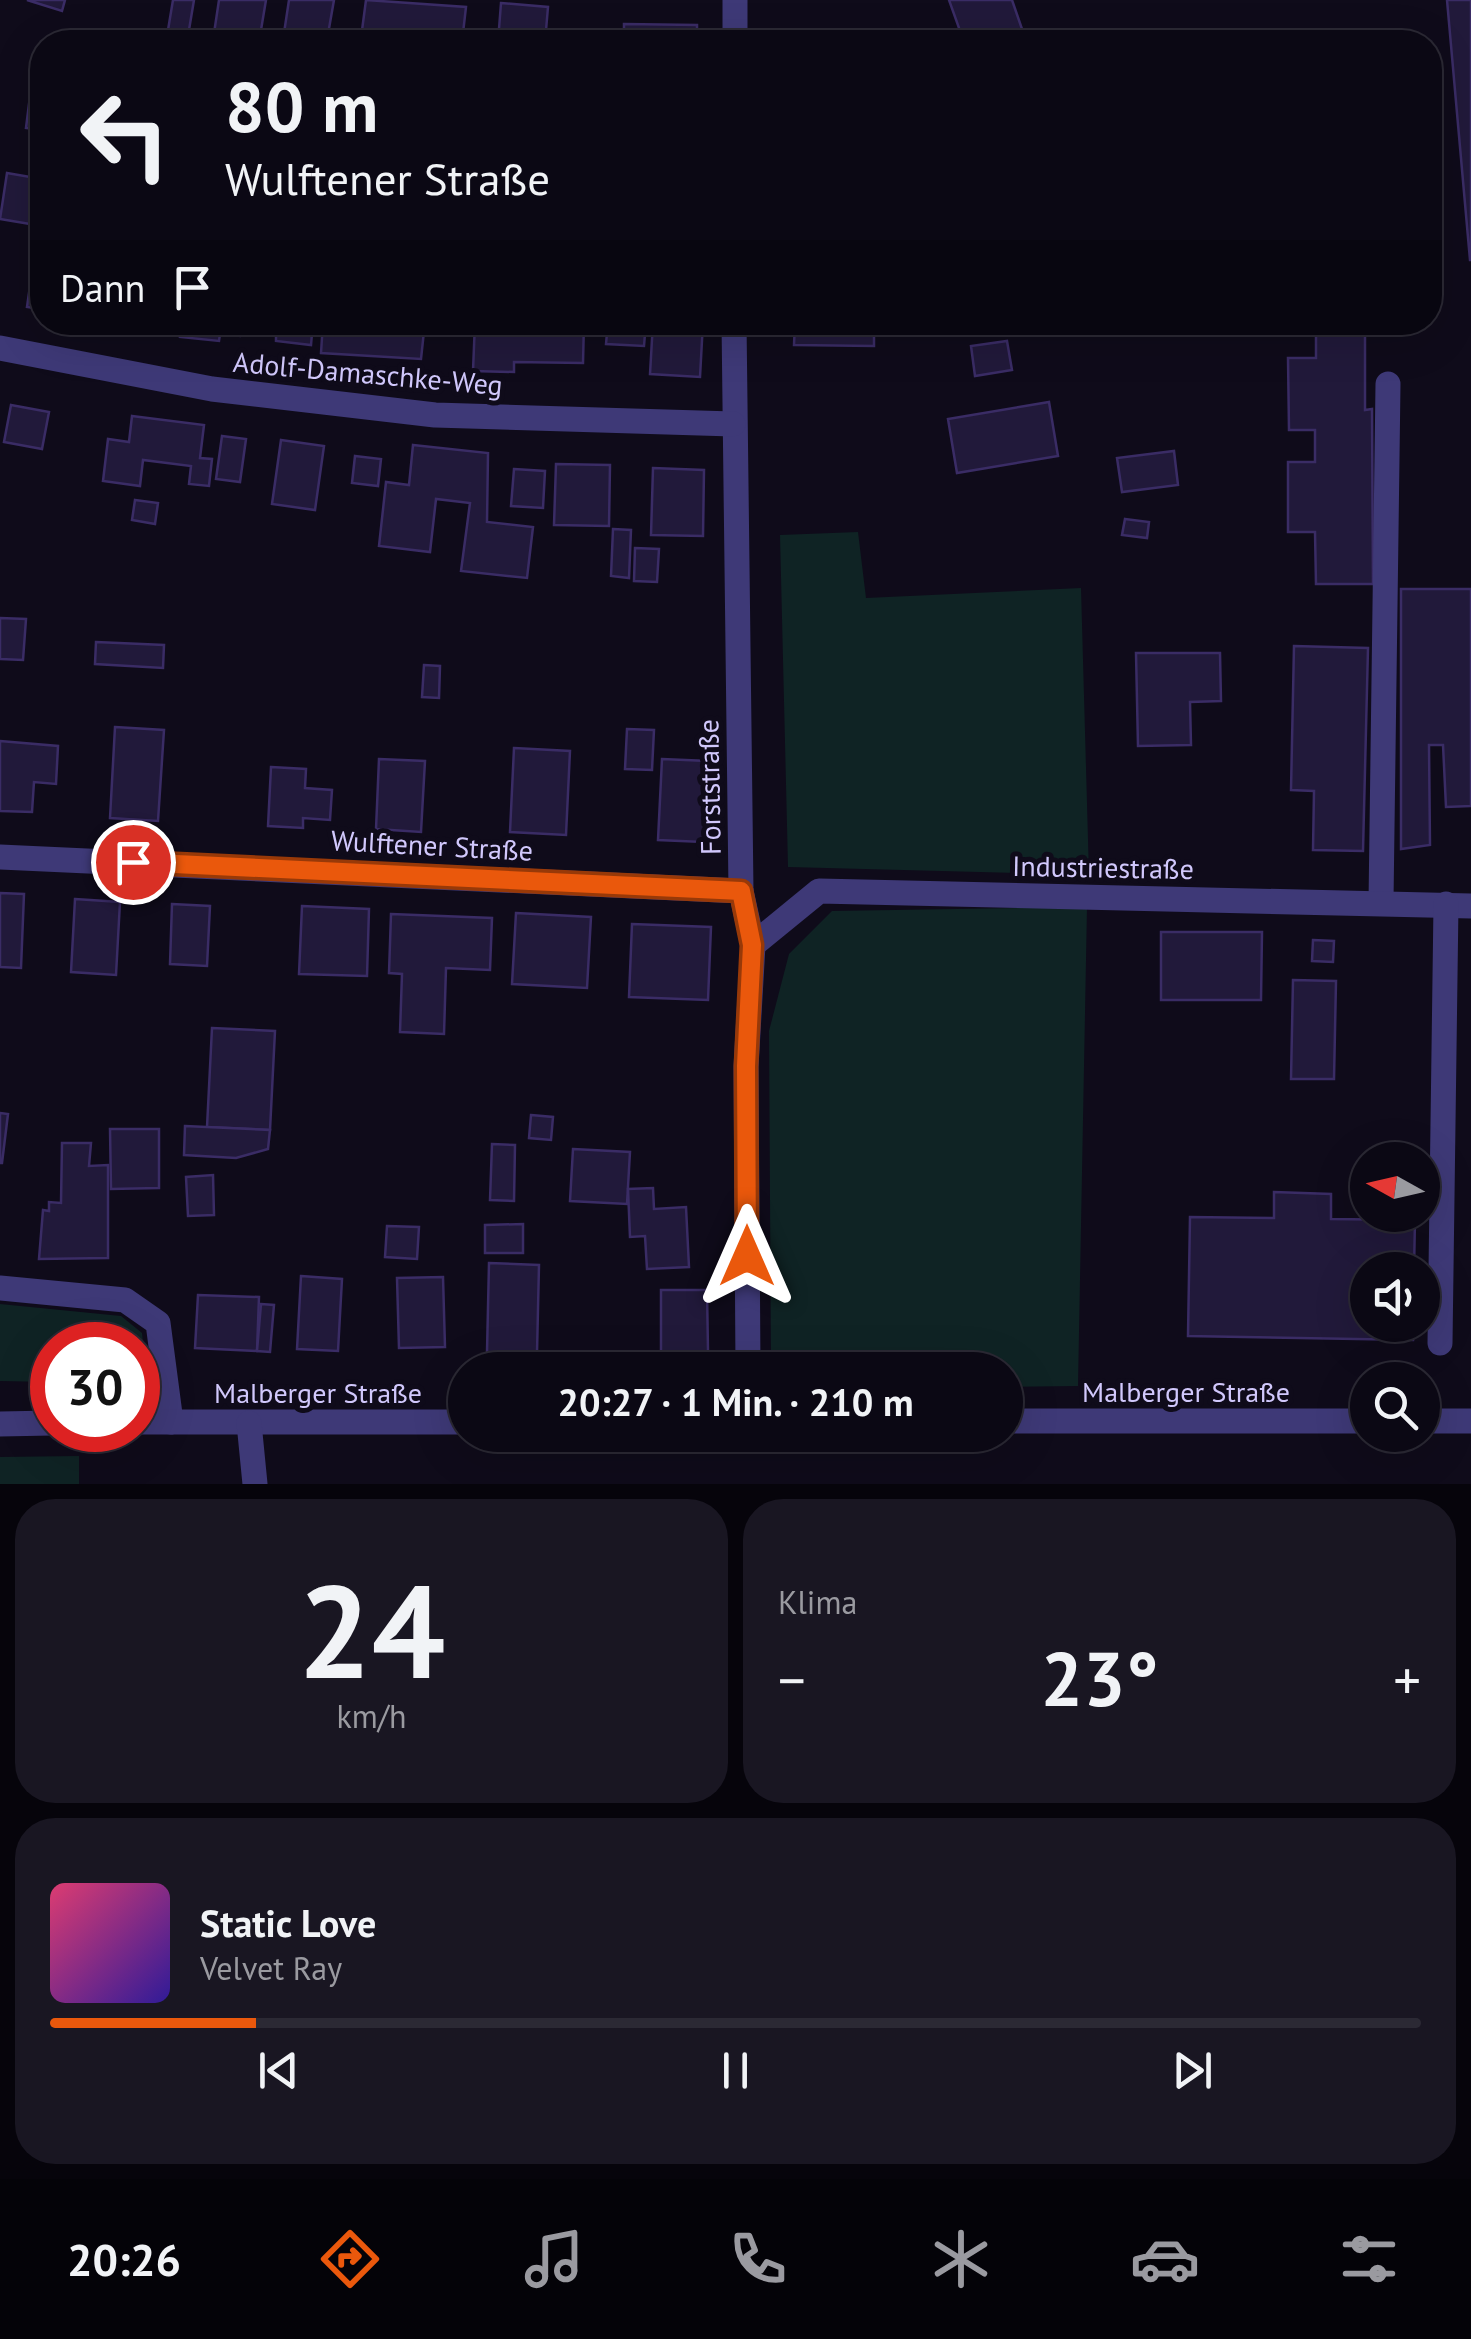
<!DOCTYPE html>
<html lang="de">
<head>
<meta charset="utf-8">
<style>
  :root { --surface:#0b0814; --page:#191622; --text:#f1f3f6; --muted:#9a9aa0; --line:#2b2934; --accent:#ea580c }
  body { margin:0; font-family:"PT Sans",sans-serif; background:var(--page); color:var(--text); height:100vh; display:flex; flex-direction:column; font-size:38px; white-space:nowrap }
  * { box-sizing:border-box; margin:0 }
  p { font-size:32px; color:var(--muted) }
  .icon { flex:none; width:55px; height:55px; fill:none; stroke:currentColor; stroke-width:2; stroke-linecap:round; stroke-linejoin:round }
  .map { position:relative; height:1484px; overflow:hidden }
  .panel { display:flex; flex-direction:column; gap:15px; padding:15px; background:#06040b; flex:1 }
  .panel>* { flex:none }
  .top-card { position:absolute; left:30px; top:30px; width:1412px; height:305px; border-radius:40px; box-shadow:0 10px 40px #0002,0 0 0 2px var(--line); background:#0b0814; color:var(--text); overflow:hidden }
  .needle { width:65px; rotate:278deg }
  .controls { position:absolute; left:1350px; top:1142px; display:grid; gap:20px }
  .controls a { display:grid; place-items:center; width:90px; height:90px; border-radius:50%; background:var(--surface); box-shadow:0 10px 40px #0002,0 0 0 2px var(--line); font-size:50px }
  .speed { position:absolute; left:30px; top:1322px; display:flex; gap:20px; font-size:50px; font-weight:700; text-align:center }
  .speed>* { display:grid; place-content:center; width:130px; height:130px; border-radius:50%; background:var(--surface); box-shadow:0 10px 40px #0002,0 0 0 2px var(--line); line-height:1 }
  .speed .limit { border:15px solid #d22; background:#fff; color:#111 }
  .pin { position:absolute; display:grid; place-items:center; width:85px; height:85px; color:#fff; margin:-42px; border:5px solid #fff; border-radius:50%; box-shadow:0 2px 10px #0007 }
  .me { position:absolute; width:110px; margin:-55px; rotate:0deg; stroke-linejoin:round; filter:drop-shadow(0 0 8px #0008) }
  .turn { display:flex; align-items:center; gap:35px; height:210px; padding:0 30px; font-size:45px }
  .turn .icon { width:130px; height:130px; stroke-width:2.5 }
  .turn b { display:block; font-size:70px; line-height:85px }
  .then { display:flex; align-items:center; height:95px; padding:0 30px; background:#0003; gap:20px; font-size:38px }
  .big { font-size:75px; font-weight:800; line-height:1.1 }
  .panel .tile { flex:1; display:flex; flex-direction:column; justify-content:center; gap:15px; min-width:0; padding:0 35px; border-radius:40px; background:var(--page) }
  .panel .dial { align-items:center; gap:0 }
  .dial b { font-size:130px; line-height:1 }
  .song { display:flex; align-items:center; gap:30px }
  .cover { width:120px; height:120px; border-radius:15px; background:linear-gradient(135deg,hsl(340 70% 55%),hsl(250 70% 35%)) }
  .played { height:10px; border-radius:5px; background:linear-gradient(90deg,var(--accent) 15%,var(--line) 15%) }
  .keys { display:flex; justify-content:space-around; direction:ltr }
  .heat { display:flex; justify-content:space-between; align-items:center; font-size:55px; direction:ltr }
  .panel .tiles { flex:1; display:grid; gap:15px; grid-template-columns:1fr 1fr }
  .tile:last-child { grid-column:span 2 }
  .trip { position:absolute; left:448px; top:1352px; width:575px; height:100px; border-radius:50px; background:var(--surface); box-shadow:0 10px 40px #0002,0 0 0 2px var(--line); font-weight:800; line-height:100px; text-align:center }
  .menu { display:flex; height:160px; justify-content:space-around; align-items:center; background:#040308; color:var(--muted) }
  .menu .icon { width:70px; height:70px }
  .menu .on { color:var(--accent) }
  .menu b { font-size:45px; color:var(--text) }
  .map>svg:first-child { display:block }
</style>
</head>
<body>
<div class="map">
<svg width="1471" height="1484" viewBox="0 0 1471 1484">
  <rect width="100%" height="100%" fill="#0f0b1a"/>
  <g fill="#0f2324">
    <path d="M 858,532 L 866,598 L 1081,588 L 1089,875 L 788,867 L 780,535 Z"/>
    <path d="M 1087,907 L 1078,1386 L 1005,1387 L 1005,1370 L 775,1370 L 771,1365 L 769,1031 L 789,954 L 832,911 Z"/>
    <path d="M 0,1304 L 121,1316 L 142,1333 L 147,1383 L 138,1383 L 138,1345 L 52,1345 L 52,1382 L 0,1381 Z"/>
    <path d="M 79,1456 L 79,1484 L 0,1484 L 0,1457 Z"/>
  </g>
  <g fill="#21193a" stroke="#3a2c65" stroke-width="2.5">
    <path d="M 27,0 L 65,0 L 62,11 Z"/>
    <path d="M 173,0 L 194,0 L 187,42 L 166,42 Z"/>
    <path d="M 219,0 L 266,0 L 259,42 L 213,40 Z"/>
    <path d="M 289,0 L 334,0 L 327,40 L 284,33 Z"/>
    <path d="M 366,0 L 466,7 L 462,42 L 419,42 L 420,31 L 410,30 L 409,42 L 339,42 L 340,35 L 361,38 Z"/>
    <path d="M 949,0 L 1012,0 L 1023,32 L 1135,32 L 1135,42 L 964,42 Z"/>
    <path d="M 1447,0 L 1471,0 L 1471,260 L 1470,260 Z"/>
    <path d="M 501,3 L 548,7 L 545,42 L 498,42 Z"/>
    <path d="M 624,24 L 697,25 L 697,42 L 624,42 Z"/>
    <path d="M 29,104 L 42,106 L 42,130 L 26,128 Z"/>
    <path d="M 7,173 L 42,179 L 42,226 L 0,219 Z"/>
    <path d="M 34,258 L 42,259 L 42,309 L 27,307 Z"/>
    <path d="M 182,322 L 242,322 L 240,336 L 220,334 L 219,341 L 180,337 Z"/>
    <path d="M 276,322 L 313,322 L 311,345 L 276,341 Z"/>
    <path d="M 323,322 L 425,322 L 421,359 L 321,353 Z"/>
    <path d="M 475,322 L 516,322 L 516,333 L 543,334 L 544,322 L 584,322 L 583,363 L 514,362 L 514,372 L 473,371 Z"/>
    <path d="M 608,322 L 646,322 L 644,346 L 606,344 Z"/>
    <path d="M 653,322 L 703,322 L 700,377 L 650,374 Z"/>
    <path d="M 795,322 L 874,322 L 874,346 L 794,345 Z"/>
    <path d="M 1288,322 L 1416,322 L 1416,328 L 1365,328 L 1365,410 L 1372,409 L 1373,584 L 1316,584 L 1315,532 L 1288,532 L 1288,462 L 1315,462 L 1315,430 L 1289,430 L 1288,358 L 1316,358 L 1316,323 Z"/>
    <path d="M 1007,341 L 1012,370 L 975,376 L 971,346 Z"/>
    <path d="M 1049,402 L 1058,456 L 957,473 L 948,419 Z"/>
    <path d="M 11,405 L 49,412 L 42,449 L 4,442 Z"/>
    <path d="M 132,416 L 204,425 L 200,458 L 212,459 L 209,486 L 189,484 L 191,466 L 143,460 L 140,486 L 103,481 L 108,439 L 129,442 Z"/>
    <path d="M 222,436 L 246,439 L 240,482 L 216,479 Z"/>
    <path d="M 281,440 L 324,446 L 315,510 L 272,504 Z"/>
    <path d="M 413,445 L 488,453 L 487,522 L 533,527 L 527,578 L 461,571 L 470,503 L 436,499 L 430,552 L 379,546 L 386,482 L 409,485 Z"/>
    <path d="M 1174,451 L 1178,485 L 1122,492 L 1117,458 Z"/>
    <path d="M 355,456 L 381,459 L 378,486 L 352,483 Z"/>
    <path d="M 556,464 L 610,465 L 609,526 L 554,525 Z"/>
    <path d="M 653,468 L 704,470 L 703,536 L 651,535 Z"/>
    <path d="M 514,469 L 545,471 L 543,508 L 511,506 Z"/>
    <path d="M 135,500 L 158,503 L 155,524 L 132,520 Z"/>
    <path d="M 1125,519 L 1149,522 L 1147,538 L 1122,535 Z"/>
    <path d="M 613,529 L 631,530 L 629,578 L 611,576 Z"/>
    <path d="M 635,548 L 659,549 L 657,582 L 634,581 Z"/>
    <path d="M 1401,589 L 1471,589 L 1471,806 L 1446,807 L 1443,745 L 1429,745 L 1430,845 L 1401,849 Z"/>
    <path d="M 0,618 L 26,619 L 23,660 L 0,659 Z"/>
    <path d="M 96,642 L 164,645 L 163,668 L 95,664 Z"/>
    <path d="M 1294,646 L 1368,648 L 1363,851 L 1313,850 L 1314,791 L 1291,790 Z"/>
    <path d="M 1136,653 L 1220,653 L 1221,701 L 1190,702 L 1191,745 L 1138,746 Z"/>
    <path d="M 424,665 L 440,666 L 439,698 L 422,697 Z"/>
    <path d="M 115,727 L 164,730 L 158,821 L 110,818 Z"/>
    <path d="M 627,729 L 654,730 L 652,770 L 625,769 Z"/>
    <path d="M 0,741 L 58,746 L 56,784 L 34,782 L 32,812 L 0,811 Z"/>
    <path d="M 514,748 L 570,751 L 566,835 L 510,832 Z"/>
    <path d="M 379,759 L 425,761 L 421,832 L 376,829 Z"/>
    <path d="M 662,759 L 708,761 L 703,842 L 658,840 Z"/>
    <path d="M 271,767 L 306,769 L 305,788 L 332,790 L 330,820 L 303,818 L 303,828 L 268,826 Z"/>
    <path d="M 0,893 L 24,894 L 21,968 L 0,967 Z"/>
    <path d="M 75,899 L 120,902 L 116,975 L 71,972 Z"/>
    <path d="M 172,904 L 210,906 L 207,966 L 170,964 Z"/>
    <path d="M 302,906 L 369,909 L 367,976 L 299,974 Z"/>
    <path d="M 516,913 L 591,917 L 587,988 L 512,984 Z"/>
    <path d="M 391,914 L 492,918 L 490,970 L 446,968 L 444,1034 L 400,1032 L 402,974 L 389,973 Z"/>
    <path d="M 632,924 L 711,927 L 708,1000 L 629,997 Z"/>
    <path d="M 1161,932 L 1262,932 L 1261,1000 L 1161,1000 Z"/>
    <path d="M 1313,940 L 1334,941 L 1333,962 L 1312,961 Z"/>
    <path d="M 1293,980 L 1336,981 L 1334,1079 L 1291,1079 Z"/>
    <path d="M 212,1028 L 275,1031 L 270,1130 L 207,1127 Z"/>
    <path d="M 0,1113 L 8,1114 L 2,1163 L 0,1163 Z"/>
    <path d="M 531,1115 L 553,1117 L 551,1140 L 529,1138 Z"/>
    <path d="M 185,1126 L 270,1130 L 268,1149 L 236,1158 L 184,1155 Z"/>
    <path d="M 110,1129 L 159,1129 L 159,1188 L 111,1189 Z"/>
    <path d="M 62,1143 L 91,1143 L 89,1166 L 108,1165 L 108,1258 L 39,1259 L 43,1210 L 49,1211 L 49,1202 L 61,1203 Z"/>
    <path d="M 492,1144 L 515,1145 L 514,1201 L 490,1200 Z"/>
    <path d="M 573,1149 L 630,1152 L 627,1204 L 570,1201 Z"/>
    <path d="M 213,1175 L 214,1215 L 188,1216 L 186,1177 Z"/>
    <path d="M 653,1188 L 654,1209 L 686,1207 L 689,1267 L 647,1269 L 645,1236 L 630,1237 L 628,1189 Z"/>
    <path d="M 1274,1192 L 1331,1194 L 1331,1219 L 1415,1220 L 1414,1270 L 1368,1270 L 1368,1325 L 1413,1325 L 1413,1340 L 1188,1336 L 1190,1217 L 1274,1218 Z"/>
    <path d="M 523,1224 L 523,1253 L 485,1253 L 485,1225 Z"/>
    <path d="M 387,1226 L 419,1227 L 417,1259 L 385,1257 Z"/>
    <path d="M 489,1263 L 539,1265 L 537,1353 L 487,1352 Z"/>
    <path d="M 301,1276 L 342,1279 L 338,1351 L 297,1349 Z"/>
    <path d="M 443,1277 L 445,1347 L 399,1348 L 397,1278 Z"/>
    <path d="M 661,1290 L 707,1290 L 708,1351 L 661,1352 Z"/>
    <path d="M 198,1295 L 259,1297 L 257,1351 L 195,1348 Z"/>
    <path d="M 261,1304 L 274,1305 L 270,1352 L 257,1351 Z"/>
  </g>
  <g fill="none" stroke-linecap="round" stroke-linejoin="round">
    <g stroke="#3e3977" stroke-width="25">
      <path d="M 735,0 L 735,42"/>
      <path d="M 734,322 L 741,891 L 753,945 L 746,1067 L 748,1370"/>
      <path d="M 0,348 L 212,389 L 435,415 L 733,424"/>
      <path d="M 0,857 L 741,891"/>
      <path d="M 1381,902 L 1388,384"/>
      <path d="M 753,945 L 819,891 L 1471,906"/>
      <path d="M 0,1288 L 125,1300 L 158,1323 L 171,1422"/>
      <path d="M 1440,1343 L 1446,904"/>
      <path d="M 1005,1421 L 1368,1421"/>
      <path d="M 1422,1421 L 1471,1421"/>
      <path d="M 138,1422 L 465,1422"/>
      <path d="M 249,1423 L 255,1484"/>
      <path d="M 0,1424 L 52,1423"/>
    </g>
  </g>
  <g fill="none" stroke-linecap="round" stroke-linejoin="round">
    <defs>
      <path id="route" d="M 133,862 L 741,891 L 752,945 L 746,1066 L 747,1256"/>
    </defs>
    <use href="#route" stroke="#983908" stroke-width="25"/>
    <use href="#route" stroke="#ea580c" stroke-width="18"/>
  </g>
  <g text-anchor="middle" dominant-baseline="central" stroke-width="10" stroke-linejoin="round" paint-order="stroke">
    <g font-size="28" fill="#d1c8fc" stroke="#0f0b1a">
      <text transform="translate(368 373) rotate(5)">Adolf-Damaschke-Weg</text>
      <text transform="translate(709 787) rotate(-91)">Forststraße</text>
      <text transform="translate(432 845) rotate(3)">Wulftener Straße</text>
      <text transform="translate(1103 867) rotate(1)">Industriestraße</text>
      <text x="1186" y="1391">Malberger Straße</text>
      <text x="318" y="1392">Malberger Straße</text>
    </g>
  </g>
</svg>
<div class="controls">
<a><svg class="needle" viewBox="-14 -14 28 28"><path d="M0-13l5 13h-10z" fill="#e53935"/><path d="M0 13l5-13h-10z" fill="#9a9aa0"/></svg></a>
<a><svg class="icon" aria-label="sound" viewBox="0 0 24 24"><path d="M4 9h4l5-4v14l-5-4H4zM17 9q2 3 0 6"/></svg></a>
<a><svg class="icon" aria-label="search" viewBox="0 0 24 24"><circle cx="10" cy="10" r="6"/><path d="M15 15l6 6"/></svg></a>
</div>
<div class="speed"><div class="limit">30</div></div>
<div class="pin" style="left:133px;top:862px;background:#d93025"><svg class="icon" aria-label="arrive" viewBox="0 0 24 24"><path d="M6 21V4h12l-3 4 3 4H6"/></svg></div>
<svg class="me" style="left:747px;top:1256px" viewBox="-20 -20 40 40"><path d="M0-17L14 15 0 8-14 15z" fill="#ea580c" stroke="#fff" stroke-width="4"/></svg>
<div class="trip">20:27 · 1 Min. · 210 m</div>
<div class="top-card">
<div class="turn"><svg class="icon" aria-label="left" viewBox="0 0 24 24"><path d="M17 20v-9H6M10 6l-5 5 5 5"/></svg><div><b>80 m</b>Wulftener Straße</div></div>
<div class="then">Dann<svg class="icon" aria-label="arrive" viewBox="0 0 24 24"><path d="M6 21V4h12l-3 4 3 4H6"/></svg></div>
</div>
</div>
<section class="panel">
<div class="tiles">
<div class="tile dial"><b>24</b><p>km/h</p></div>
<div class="tile"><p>Klima</p>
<div class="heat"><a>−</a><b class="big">23°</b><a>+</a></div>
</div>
<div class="tile">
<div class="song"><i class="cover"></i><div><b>Static Love</b><p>Velvet Ray</p></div></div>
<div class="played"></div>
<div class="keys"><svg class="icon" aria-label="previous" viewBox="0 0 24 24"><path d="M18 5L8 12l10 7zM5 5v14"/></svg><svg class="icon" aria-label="pause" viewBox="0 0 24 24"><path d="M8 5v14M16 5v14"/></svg><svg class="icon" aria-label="next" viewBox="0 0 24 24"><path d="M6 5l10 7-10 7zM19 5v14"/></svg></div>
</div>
</div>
</section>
<nav class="menu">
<b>20:26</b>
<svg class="icon on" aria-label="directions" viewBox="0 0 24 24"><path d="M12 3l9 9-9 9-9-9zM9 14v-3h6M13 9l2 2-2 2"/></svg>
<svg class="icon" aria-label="music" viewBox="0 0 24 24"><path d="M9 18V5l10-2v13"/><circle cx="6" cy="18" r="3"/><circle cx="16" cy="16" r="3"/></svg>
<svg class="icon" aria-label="phone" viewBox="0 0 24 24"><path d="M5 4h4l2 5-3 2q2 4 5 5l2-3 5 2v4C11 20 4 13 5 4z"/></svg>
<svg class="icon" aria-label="climate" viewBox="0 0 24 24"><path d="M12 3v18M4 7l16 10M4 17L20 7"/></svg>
<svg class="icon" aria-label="car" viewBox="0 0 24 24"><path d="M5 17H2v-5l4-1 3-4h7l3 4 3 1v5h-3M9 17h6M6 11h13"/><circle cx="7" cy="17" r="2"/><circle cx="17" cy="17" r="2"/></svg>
<svg class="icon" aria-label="filters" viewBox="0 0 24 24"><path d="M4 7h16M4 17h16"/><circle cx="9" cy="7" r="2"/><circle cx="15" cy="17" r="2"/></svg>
</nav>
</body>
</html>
